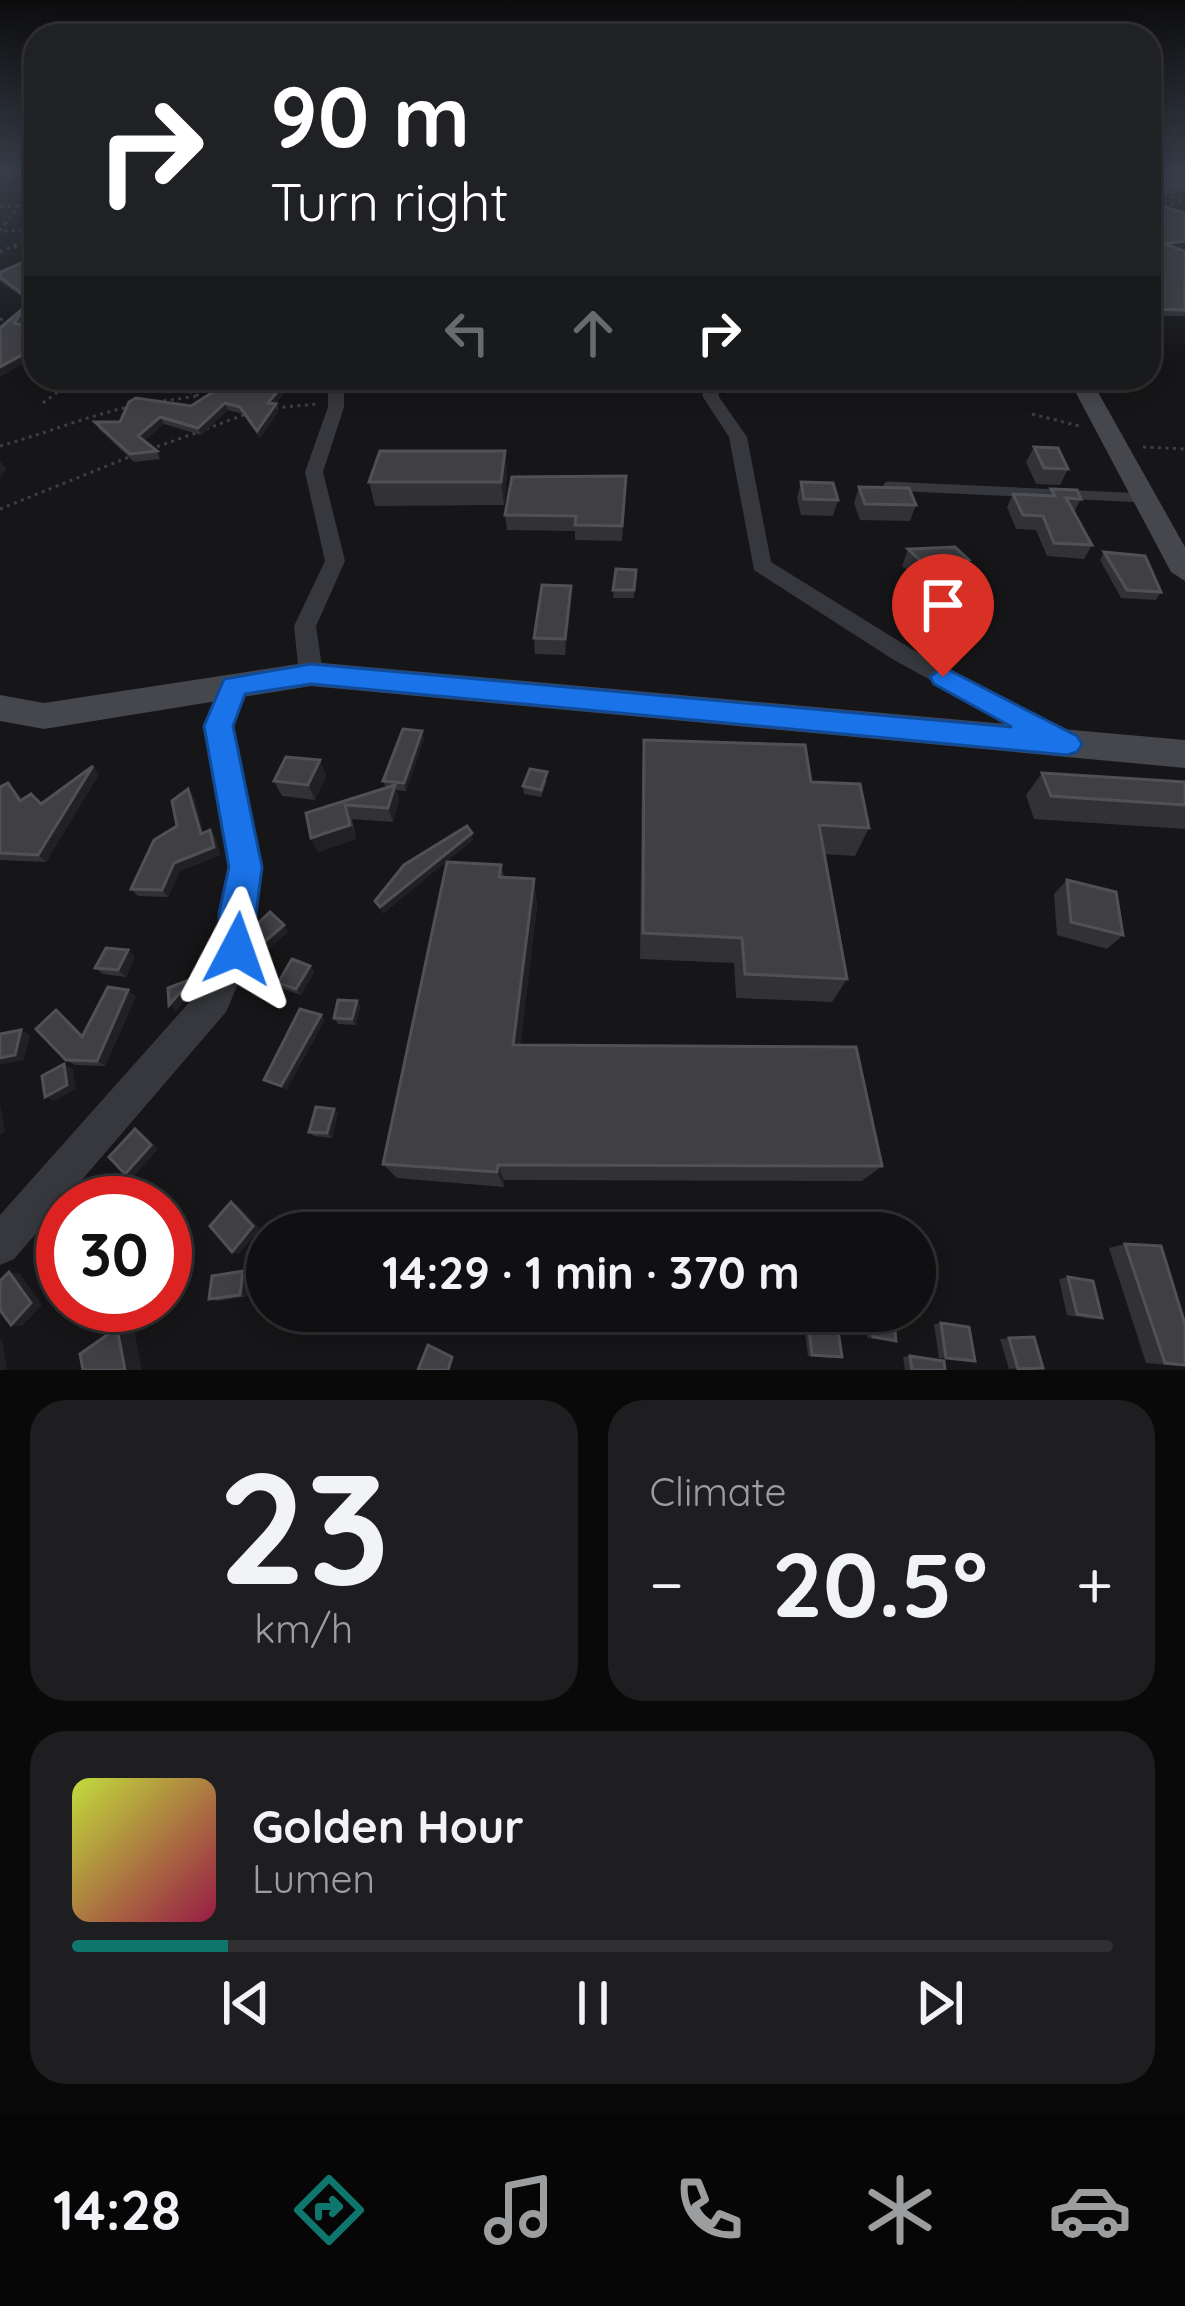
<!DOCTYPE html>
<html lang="en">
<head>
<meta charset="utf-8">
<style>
  :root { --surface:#101012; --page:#1e1e20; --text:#f1f3f6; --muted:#9c9d9f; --line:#303032; --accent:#0f766e }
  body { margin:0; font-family:Quicksand,sans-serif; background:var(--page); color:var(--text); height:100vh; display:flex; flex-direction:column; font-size:45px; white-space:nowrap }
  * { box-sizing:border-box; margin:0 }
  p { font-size:39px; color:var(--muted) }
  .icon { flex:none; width:66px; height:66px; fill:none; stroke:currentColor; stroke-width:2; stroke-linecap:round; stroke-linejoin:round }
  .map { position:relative; height:1370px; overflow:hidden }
  .panel { display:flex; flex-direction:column; gap:30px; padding:30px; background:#09090a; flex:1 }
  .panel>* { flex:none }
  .banner { position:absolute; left:24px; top:24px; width:1137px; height:366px; border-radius:36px; box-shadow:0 6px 18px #0003,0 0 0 3px var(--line); background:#202124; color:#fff; overflow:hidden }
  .speed { position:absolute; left:36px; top:1176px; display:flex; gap:24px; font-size:60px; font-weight:700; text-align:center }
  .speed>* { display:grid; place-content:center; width:156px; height:156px; border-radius:50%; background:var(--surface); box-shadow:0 6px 18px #0003,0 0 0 3px var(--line); line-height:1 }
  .speed .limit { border:18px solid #d22; background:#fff; color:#111 }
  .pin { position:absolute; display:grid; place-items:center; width:102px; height:102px; color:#fff; margin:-123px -51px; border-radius:50% 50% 50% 0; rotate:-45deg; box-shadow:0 0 12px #0007 }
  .pin .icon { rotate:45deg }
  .me { position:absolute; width:132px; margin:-66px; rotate:4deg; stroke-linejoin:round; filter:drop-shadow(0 0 9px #0008) }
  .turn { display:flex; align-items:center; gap:42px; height:252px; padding:0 48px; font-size:54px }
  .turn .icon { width:156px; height:156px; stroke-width:2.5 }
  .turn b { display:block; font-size:84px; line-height:102px }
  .lanes { display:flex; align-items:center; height:114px; padding:0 48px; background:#0003; justify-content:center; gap:60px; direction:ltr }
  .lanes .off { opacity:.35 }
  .big { font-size:90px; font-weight:800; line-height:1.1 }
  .panel .tile { flex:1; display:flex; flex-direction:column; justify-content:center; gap:18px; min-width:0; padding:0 42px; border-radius:36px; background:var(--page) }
  .panel .dial { align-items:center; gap:0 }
  .dial b { font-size:156px; line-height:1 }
  .song { display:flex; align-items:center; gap:36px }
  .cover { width:144px; height:144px; border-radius:18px; background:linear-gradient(135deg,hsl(70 70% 55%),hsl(340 70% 35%)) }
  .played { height:12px; border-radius:6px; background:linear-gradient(90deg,var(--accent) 15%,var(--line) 15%) }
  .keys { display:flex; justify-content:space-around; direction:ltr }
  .heat { display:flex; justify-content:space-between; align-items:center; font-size:66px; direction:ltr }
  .panel .tiles { flex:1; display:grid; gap:30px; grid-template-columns:1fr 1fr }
  .tile:last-child { grid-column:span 2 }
  .trip { position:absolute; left:246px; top:1212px; width:690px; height:120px; border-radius:60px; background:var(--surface); box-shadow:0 6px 18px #0003,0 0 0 3px var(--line); font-weight:800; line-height:120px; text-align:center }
  .dock { display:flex; height:192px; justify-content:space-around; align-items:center; background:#060607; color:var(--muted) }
  .dock .icon { width:84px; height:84px }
  .dock .active { color:var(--accent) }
  .dock b { font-size:54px; color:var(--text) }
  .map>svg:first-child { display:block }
</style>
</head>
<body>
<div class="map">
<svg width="1185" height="1370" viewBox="0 0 1185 1370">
  <rect width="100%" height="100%" fill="#161618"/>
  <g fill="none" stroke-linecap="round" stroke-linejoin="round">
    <g stroke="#3d3f44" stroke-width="3" stroke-dasharray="3 4.5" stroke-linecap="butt">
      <path d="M 5,170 L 5,174 L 21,177 L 20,186 L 27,195 L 0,231 L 36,230"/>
      <path d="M 0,181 L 36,174"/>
      <path d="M 1149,191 L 1179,198"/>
      <path d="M 1149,206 L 1170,206 L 1185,198"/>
      <path d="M 0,207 L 18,206"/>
      <path d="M 14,247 L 36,247"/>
      <path d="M 0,252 L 36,236"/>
      <path d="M 0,319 L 13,322"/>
      <path d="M 154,378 L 210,400"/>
      <path d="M 156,402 L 198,396"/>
      <path d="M 43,403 L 76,378"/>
      <path d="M 275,408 L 317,404"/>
      <path d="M 1032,414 L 1083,427"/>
      <path d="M 206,429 L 246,414"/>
      <path d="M 0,446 C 44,434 84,417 128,407"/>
      <path d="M 1143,447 L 1185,449"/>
      <path d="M 150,449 L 196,433"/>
      <path d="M 0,509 L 134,455"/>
    </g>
    <path stroke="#37383d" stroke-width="9" d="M 888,486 L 1145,498"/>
    <g fill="#37383d" fill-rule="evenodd">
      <path d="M 328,378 L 344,378 L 344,407 L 323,472 L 345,561 L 316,626 L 323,674 L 311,683 L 299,674 L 294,626 L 325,561 L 305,472 L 328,407 Z"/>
      <path d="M 700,378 L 716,378 L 719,397 L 747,437 L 771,562 L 910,648 L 1073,735 L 1077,742 L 1073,749 L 1055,749 L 894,660 L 754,570 L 729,437 L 703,397 Z"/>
      <path d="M 1045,378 L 1087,378 L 1089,381 L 1081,386 Z"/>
      <path d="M 234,677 L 246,686 L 231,726 L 261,867 L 251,913 L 253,949 L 226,1012 L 14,1259 L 0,1265 L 0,1215 L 202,988 L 221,948 L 221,913 L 231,867 L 205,726 L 226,680 Z"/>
    </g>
    <g fill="#45474d" fill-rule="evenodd">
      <path d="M 1068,378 L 1090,378 L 1185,547 L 1185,581 L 1171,572 Z"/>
      <path d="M 311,662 L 1185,740 L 1185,768 L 311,686 L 44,729 L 0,721 L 0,695 L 44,703 Z"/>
    </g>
  </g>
  <g fill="#323236" fill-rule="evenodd">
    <rect x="1149" y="170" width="36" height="23"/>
    <path d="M 1149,203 L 1176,248 L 1185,251 L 1185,316 L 1149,316 Z"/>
    <path d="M 36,257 L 36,356 L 2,328 L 30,303 L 0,281 L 0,272 ZM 24,321 L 35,321 L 35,329 L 21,325 Z"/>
    <path d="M 276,378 L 293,378 L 294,381 L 275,404 L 278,412 L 260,438 L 243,414 L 228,410 L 201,435 L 164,424 L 144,441 L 157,451 L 160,459 L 134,462 L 99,429 L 95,422 L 120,422 L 191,406 L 252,383 Z"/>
    <path d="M 1034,447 L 1068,469 L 1060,485 L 1036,484 L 1026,462 Z"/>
    <path d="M 505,451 L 507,474 L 504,505 L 375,506 L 369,482 Z"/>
    <path d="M 626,476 L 622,541 L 575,540 L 575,531 L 507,530 L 505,515 Z"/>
    <path d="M 801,482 L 838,500 L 833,516 L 801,515 L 797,498 Z"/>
    <path d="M 859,487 L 916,505 L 910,521 L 860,520 L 854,503 Z"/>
    <path d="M 1051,489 L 1081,499 L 1074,512 L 1092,545 L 1084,559 L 1047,556 L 1036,530 L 1016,529 L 1007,507 L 1013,494 L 1048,496 Z"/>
    <path d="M 908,549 L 969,560 L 962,576 L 925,586 L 902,566 Z"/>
    <path d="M 1104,552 L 1161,592 L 1156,600 L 1121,598 L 1100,560 Z"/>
    <path d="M 616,569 L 636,570 L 634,598 L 613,598 Z"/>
    <path d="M 571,602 L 565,655 L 535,654 L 534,638 Z"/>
    <path d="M 424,739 L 406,791 L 396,790 L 399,799 L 393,822 L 352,819 L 356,839 L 318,852 L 311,838 L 306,813 L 386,788 L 383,781 Z"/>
    <path d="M 644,740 L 811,782 L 869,828 L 855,856 L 824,854 L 847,979 L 832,1002 L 736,998 L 734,963 L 640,959 L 642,771 Z"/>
    <path d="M 320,760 L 326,776 L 315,800 L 282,796 L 274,781 Z"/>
    <path d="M 1042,773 L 1185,782 L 1185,829 L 1034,819 L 1026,795 Z"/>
    <path d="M 99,774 L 46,862 L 0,860 L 0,787 L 15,790 L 22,800 L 41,804 Z"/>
    <path d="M 547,780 L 541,797 L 524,794 L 523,786 Z"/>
    <path d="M 194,797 L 203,833 L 210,830 L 215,837 L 220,855 L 180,871 L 168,897 L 138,896 L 131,889 L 177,826 Z"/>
    <path d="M 501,865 L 504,877 L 534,879 L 537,907 L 520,1045 L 882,1166 L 862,1181 L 504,1180 L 504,1187 L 397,1178 L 383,1164 Z"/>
    <path d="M 1067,880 L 1123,935 L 1107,949 L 1057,935 L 1054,894 Z"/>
    <path d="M 135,957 L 126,977 L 103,974 L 95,968 Z"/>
    <path d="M 310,966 L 314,972 L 301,995 L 283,989 L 278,983 Z"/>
    <path d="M 136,996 L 105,1066 L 75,1065 L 66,1060 L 64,1016 L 83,1035 Z"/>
    <path d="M 357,1001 L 360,1006 L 356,1025 L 338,1024 L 334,1018 Z"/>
    <path d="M 334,1109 L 338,1113 L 332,1138 L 314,1136 L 309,1132 Z"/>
    <path d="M 1125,1244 L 1185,1324 L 1185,1366 L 1146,1363 L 1109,1248 Z"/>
    <path d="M 243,1271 L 249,1273 L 247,1296 L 217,1301 L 209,1299 Z"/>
    <path d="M 1068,1277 L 1102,1318 L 1092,1319 L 1067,1315 L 1059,1279 Z"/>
    <path d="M 802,1311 L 835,1311 L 837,1358 L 808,1356 Z"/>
    <path d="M 865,1311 L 893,1311 L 896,1341 L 867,1338 Z"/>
    <path d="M 941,1323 L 975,1361 L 939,1358 L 934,1324 Z"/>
    <path d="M 1009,1338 L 1043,1368 L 1009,1369 L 1000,1339 Z"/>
    <path d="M 910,1356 L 945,1370 L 905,1370 L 903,1357 Z"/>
  </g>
  <g fill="#212124">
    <path d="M 1185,241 L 1185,247 L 1161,250 L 1164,244 Z"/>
    <path d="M 36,347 L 36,356 L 0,377 L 0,367 Z"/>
    <path d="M 111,378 L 121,378 L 112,390 L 108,382 Z"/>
    <path d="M 288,378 L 293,378 L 294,381 L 270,411 L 268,403 Z"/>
    <path d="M 225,403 L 228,410 L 201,435 L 198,428 Z"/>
    <path d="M 276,404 L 278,412 L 260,438 L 257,431 Z"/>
    <path d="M 160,417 L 164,424 L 142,443 L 138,436 Z"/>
    <path d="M 505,451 L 507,474 L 504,505 L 501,482 Z"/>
    <path d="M 1,461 L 6,469 L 0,478 L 0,463 Z"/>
    <path d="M 969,560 L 962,576 L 925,586 L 931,570 Z"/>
    <path d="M 571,586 L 571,602 L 565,655 L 565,639 Z"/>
    <path d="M 422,731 L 424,739 L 406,791 L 404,783 Z"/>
    <path d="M 320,760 L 326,776 L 315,800 L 308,785 Z"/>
    <path d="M 93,766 L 99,774 L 46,862 L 38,855 Z"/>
    <path d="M 395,785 L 399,799 L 393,822 L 388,808 Z"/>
    <path d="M 188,789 L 194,797 L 206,841 L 201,834 Z"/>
    <path d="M 345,805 L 356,839 L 318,852 L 311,838 Z"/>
    <path d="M 210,830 L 215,837 L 220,855 L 180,871 L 168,897 L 162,890 L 174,863 Z"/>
    <path d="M 472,833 L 473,840 L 383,914 L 380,907 Z"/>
    <path d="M 534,879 L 537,907 L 518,1066 L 513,1045 Z"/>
    <path d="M 284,925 L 288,932 L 266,952 L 261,945 Z"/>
    <path d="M 128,950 L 135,957 L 126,977 L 118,970 Z"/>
    <path d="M 310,966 L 314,972 L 301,995 L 296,989 Z"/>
    <path d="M 192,979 L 198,985 L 176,1011 L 169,1005 Z"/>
    <path d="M 128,990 L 136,996 L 105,1066 L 97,1061 Z"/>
    <path d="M 357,1001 L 360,1006 L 356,1025 L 352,1019 Z"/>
    <path d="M 321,1015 L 325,1020 L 286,1091 L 281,1086 Z"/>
    <path d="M 21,1030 L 30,1035 L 24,1060 L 0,1065 L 0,1058 Z"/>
    <path d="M 64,1064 L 73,1069 L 76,1089 L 54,1101 L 45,1097 Z"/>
    <path d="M 0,1103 L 5,1132 L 0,1135 Z"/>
    <path d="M 334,1109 L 338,1113 L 332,1138 L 327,1133 Z"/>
    <path d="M 135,1129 L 143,1133 L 158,1149 L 133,1177 L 125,1174 Z"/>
    <path d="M 498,1165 L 504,1180 L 504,1187 L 497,1172 Z"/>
    <path d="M 231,1202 L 238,1205 L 260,1229 L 239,1254 L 232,1252 Z"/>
    <path d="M 165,1211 L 173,1214 L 186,1238 L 165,1257 Z"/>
    <path d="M 243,1271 L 249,1273 L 247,1296 L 240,1295 Z"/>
    <path d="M 9,1272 L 20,1274 L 42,1305 L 22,1326 L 11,1325 Z"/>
    <path d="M 117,1328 L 134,1330 L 142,1370 L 125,1370 Z"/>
    <path d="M 0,1339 L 2,1339 L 7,1370 L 0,1370 Z"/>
  </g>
  <g fill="#3f3f44" stroke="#4f5156" stroke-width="3" fill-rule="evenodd">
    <rect x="1149" y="170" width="36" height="17"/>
    <path d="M 1149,203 L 1185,213 L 1185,241 L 1164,244 L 1185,251 L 1185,310 L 1149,309 Z"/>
    <path d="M 36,257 L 36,347 L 0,367 L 0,328 L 32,301 L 0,277 L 0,272 ZM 20,314 L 35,314 L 35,329 L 14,323 Z"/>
    <path d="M 235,378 L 250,378 L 248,382 L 254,384 L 276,378 L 288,378 L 268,403 L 276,404 L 257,431 L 240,407 L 225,403 L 198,428 L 160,417 L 138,436 L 157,451 L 130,454 L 95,422 L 120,422 L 129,402 L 136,398 L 191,406 Z"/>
    <path d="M 1034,447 L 1058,448 L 1068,469 L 1044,468 Z"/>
    <path d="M 380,451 L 505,451 L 501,482 L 369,482 Z"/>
    <path d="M 626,476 L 622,526 L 575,525 L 576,516 L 505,515 L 512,477 Z"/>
    <path d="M 801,482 L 833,483 L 838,500 L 804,499 Z"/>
    <path d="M 859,487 L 909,488 L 916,505 L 865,504 Z"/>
    <path d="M 1051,489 L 1077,490 L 1081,499 L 1066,498 L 1092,545 L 1054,543 L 1043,516 L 1023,515 L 1013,494 L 1055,496 Z"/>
    <path d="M 955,547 L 969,560 L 931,570 L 908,549 Z"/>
    <path d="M 1104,552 L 1145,556 L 1161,592 L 1127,590 Z"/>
    <path d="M 616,569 L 636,570 L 634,590 L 613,590 Z"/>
    <path d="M 542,585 L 571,586 L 565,639 L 534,638 Z"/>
    <path d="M 403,729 L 422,731 L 404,783 L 383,781 Z"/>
    <path d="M 644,740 L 805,745 L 811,782 L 860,784 L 869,828 L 819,825 L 847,979 L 745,974 L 742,938 L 643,933 Z"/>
    <path d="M 286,757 L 320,760 L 308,785 L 274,781 Z"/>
    <path d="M 93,766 L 38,855 L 0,853 L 0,787 L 8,783 L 20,801 L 31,794 L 41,804 Z"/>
    <path d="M 530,769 L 547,772 L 541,790 L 523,786 Z"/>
    <path d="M 1042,773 L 1185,782 L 1185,805 L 1051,796 Z"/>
    <path d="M 395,785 L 388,808 L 345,805 L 350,825 L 311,838 L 306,813 Z"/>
    <path d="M 188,789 L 201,834 L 210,830 L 214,847 L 174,863 L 162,890 L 131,889 L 154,840 L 177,826 L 172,801 Z"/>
    <path d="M 467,826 L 472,833 L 380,907 L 375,901 L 404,865 Z"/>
    <path d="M 447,862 L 501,865 L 499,877 L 534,879 L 513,1045 L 856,1047 L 882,1166 L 498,1165 L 497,1172 L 383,1164 Z"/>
    <path d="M 1067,880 L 1116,892 L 1123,935 L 1071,922 Z"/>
    <path d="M 270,912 L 284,925 L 261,945 L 252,937 L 252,929 Z"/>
    <path d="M 106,948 L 128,950 L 118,970 L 95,968 Z"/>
    <path d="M 292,959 L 310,966 L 296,989 L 278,983 Z"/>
    <path d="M 192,979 L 169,1005 L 168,988 Z"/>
    <path d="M 108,987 L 128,990 L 97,1061 L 66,1060 L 36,1029 L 56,1010 L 82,1037 Z"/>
    <path d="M 338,1000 L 357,1001 L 352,1019 L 334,1018 Z"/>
    <path d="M 300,1009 L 321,1015 L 281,1086 L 264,1080 Z"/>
    <path d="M 21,1030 L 15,1055 L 0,1058 L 0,1034 Z"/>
    <path d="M 64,1064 L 67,1085 L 45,1097 L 42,1076 Z"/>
    <path d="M 316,1107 L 334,1109 L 327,1133 L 309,1132 Z"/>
    <path d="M 135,1129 L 151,1145 L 125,1174 L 109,1157 Z"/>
    <path d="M 231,1202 L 253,1226 L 232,1252 L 210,1226 Z"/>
    <path d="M 165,1212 L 178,1236 L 165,1247 Z"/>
    <path d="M 63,1226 L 63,1243 L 55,1235 Z"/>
    <path d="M 533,1230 L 556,1231 L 556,1233 L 533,1233 Z"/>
    <path d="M 1125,1244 L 1161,1246 L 1185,1324 L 1185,1365 L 1165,1363 Z"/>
    <path d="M 243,1271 L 240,1295 L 209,1299 L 212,1276 Z"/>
    <path d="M 9,1272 L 31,1303 L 11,1325 L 0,1310 L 0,1281 Z"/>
    <path d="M 1068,1277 L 1093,1281 L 1102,1318 L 1077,1314 Z"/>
    <path d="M 490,1311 L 516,1311 L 515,1322 Z"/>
    <path d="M 807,1311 L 835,1311 L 842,1357 L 812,1355 Z"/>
    <path d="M 871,1311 L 893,1311 L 896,1341 L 873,1337 Z"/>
    <path d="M 941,1323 L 969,1327 L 975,1361 L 946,1358 Z"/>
    <path d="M 117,1328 L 125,1370 L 83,1370 L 80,1354 Z"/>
    <path d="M 1034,1337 L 1043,1368 L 1018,1369 L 1009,1338 Z"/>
    <path d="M 428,1345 L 452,1357 L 448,1370 L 418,1370 Z"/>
    <path d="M 910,1356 L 944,1361 L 945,1370 L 912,1370 Z"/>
  </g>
  <linearGradient id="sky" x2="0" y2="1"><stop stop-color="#0c0c0d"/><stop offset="0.47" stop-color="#363c48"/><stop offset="1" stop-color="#363c48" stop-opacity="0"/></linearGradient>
  <rect width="1185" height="362" fill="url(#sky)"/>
  <path fill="#1a73e8" stroke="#114b97" stroke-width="3" d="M 311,664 L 1012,727 L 934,684 L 930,677 L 943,667 L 1077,736 L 1082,744 L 1077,752 L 1067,755 L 311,684 L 245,694 L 233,726 L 262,867 L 250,961 L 237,966 L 225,961 L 219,949 L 219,913 L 229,867 L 204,726 L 224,679 Z"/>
</svg>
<div class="speed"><div class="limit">30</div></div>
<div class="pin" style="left:943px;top:677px;background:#d93025"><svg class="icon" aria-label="arrive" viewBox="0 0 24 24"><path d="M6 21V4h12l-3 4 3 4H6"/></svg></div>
<svg class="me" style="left:237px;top:949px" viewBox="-20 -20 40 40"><path d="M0-17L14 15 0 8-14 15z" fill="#1a73e8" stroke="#fff" stroke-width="4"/></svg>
<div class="trip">14:29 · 1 min · 370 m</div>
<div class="banner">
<div class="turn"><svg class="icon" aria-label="right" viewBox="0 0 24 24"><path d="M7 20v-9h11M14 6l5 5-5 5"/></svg><div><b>90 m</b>Turn right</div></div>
<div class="lanes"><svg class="icon off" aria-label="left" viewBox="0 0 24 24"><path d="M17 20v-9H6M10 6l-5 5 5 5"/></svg><svg class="icon off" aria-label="ahead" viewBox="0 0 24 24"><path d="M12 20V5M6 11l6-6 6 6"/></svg><svg class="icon" aria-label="right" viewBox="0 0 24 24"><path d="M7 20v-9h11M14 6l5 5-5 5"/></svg></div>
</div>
</div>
<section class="panel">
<div class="tiles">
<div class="tile dial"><b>23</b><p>km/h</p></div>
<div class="tile"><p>Climate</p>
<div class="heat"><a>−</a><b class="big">20.5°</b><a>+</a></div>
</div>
<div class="tile">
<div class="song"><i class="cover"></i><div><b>Golden Hour</b><p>Lumen</p></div></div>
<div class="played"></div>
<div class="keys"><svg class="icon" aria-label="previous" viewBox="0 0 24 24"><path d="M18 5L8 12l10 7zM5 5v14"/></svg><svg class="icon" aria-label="pause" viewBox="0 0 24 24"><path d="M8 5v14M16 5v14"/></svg><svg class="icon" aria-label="next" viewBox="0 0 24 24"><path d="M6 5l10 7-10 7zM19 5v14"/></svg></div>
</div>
</div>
</section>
<nav class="dock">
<b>14:28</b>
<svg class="icon active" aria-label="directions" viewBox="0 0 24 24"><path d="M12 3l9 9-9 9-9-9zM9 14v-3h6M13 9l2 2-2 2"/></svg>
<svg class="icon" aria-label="music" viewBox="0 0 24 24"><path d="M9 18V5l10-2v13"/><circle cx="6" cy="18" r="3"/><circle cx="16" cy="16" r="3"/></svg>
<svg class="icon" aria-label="phone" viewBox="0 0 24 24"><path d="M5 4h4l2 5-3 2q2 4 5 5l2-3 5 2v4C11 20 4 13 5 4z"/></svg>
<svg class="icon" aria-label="climate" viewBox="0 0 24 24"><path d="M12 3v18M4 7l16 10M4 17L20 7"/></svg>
<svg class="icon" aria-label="car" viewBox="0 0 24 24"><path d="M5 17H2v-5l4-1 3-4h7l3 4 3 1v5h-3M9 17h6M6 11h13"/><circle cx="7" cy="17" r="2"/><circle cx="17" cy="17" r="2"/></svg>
</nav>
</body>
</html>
